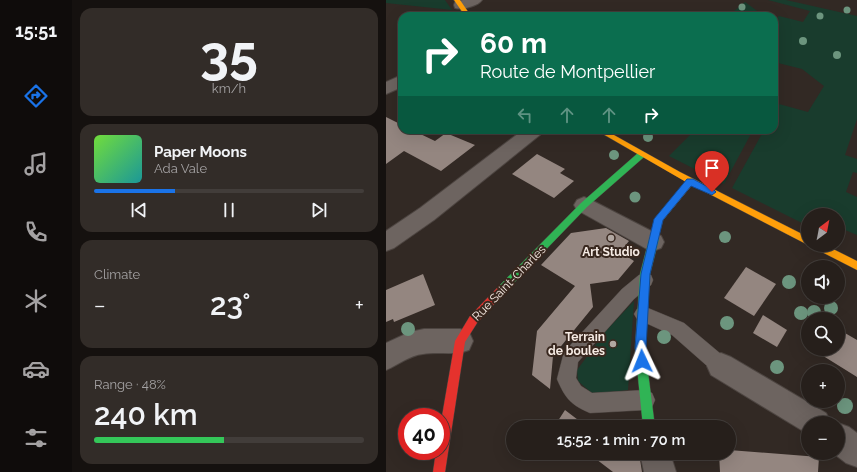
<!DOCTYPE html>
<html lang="en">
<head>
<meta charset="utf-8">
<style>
  :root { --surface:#261f1b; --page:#322c28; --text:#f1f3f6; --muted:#a4a2a3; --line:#423d3a; --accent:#1a73e8 }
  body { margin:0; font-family:Raleway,sans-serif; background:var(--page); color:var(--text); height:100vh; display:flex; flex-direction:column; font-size:15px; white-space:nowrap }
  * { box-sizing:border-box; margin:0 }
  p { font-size:13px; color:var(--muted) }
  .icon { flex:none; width:22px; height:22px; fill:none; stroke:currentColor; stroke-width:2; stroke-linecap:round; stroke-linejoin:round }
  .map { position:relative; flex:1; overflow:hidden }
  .details { display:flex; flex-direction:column; gap:8px; padding:8px; background:#15110f; width:314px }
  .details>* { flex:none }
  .top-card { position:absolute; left:12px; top:12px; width:380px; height:122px; border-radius:12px; box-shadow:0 4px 16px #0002,0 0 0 1px var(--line); background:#0b6e4f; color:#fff; overflow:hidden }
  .needle { width:26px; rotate:32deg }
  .buttons { position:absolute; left:415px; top:208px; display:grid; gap:8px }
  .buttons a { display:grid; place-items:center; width:44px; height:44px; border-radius:50%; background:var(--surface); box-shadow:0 4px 16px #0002,0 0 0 1px var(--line); font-size:20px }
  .speed { position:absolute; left:12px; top:408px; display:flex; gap:8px; font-size:20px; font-weight:700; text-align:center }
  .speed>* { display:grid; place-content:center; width:52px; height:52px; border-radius:50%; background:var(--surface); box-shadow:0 4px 16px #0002,0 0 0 1px var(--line); line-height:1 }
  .speed .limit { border:6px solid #d22; background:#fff; color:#111 }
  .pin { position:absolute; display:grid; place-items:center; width:34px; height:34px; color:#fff; margin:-41px -17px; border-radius:50% 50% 50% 0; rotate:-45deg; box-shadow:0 0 4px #0007 }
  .pin .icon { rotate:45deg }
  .me { position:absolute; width:44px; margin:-22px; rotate:358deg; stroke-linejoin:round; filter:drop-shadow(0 0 3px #0008) }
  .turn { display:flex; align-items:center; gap:14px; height:84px; padding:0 16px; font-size:18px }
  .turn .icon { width:52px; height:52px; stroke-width:2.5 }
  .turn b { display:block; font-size:28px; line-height:34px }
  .lanes { display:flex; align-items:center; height:38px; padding:0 16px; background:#0003; justify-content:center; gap:20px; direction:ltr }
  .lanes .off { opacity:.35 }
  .big { font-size:30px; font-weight:600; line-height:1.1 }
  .details .widget { flex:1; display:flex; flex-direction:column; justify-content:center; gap:6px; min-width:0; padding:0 14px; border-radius:12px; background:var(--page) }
  .details .dial { align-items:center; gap:0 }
  .dial b { font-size:52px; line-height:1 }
  .song { display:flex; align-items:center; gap:12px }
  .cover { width:48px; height:48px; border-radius:6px; background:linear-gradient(135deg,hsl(100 70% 55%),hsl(180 70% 35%)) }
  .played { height:4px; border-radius:2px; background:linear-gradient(90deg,var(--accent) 30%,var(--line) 30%) }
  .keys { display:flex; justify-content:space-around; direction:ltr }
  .heat { display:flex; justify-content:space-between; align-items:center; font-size:22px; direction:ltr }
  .charge { height:6px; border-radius:3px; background:linear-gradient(90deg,#34c759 48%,var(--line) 0) }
  .trip { position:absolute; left:120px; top:420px; width:230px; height:40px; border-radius:20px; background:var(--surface); box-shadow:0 4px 16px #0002,0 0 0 1px var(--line); font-weight:600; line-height:40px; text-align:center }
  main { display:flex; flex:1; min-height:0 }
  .menu { display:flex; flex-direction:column; width:72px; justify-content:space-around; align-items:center; background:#0f0c0b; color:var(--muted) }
  .menu .icon { width:28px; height:28px }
  .menu .active { color:var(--accent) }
  .menu b { font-size:18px; color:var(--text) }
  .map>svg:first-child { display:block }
</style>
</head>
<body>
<main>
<nav class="menu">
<b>15:51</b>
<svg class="icon active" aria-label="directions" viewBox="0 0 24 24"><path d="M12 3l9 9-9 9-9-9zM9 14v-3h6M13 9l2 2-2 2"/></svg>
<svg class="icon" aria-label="music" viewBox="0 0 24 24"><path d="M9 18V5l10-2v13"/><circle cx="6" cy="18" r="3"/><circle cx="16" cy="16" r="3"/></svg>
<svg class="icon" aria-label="phone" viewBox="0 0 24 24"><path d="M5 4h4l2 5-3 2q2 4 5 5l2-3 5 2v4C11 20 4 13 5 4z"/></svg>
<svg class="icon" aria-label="climate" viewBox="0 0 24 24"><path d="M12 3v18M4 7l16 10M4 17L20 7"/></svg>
<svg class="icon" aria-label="car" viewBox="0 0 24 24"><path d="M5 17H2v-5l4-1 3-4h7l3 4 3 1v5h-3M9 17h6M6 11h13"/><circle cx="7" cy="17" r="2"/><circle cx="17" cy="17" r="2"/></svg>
<svg class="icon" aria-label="filters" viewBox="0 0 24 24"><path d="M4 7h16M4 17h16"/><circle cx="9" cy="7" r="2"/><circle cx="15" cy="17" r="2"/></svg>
</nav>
<section class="details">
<div class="widget dial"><b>35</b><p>km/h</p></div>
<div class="widget">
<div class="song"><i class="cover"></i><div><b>Paper Moons</b><p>Ada Vale</p></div></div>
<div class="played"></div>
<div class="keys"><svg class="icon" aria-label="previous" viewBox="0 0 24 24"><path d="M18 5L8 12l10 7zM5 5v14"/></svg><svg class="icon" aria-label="pause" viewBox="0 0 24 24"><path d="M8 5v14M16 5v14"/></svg><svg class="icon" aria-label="next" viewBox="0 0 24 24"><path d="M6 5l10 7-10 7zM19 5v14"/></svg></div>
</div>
<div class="widget"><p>Climate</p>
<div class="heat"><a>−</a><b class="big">23°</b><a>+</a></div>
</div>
<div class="widget"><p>Range · 48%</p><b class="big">240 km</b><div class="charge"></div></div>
</section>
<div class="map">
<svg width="471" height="472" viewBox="0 0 471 472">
  <rect width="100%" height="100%" fill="#322924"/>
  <g fill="#193c2d">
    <path d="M 0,0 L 59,0 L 66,10 L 0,3 Z"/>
    <path d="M 382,0 L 400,0 L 471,16 L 471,119 L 459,155 L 471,159 L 471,173 L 467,172 L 460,192 L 471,197 L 471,235 L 452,227 L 452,215 L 422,215 L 422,226 L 346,188 L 378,130 L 388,130 L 388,113 L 393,104 L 422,112 L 438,86 L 416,69 L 388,62 L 388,20 L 393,16 L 417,22 L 424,11 Z"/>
    <path d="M 359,2 L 378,16 L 342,16 Z"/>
    <path d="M 309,130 L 367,130 L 338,184 L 283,156 Z"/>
    <path d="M 248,301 L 242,390 L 207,394 L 192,381 L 191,370 L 220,331 Z"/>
  </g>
  <g fill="#948680">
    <path d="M 0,117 L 16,125 L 16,130 L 26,130 L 49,141 L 60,133 L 89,145 L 55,171 L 18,151 L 0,164 Z"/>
    <path d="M 151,154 L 179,169 L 174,173 L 188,181 L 168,198 L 126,174 Z"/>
    <path d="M 220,228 L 243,241 L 234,252 L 248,261 L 232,280 L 204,284 L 207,307 L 167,356 L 164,389 L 146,375 L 151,331 L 189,286 L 155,265 L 185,233 Z"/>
    <path d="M 360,267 L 390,284 L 368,316 L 338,298 Z"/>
    <path d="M 37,274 L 49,305 L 8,322 L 7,319 L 0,322 L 0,290 Z"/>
    <path d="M 377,315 L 401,330 L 391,347 L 367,333 Z"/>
    <path d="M 452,329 L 471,340 L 471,377 L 426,349 L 452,349 Z"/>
    <path d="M 179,410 L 200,426 L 219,423 L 224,427 L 168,427 Z"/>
    <path d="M 343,450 L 433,457 L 432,472 L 334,472 L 333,453 L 343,453 Z"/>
    <path d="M 182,453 L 253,453 L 256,472 L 227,472 L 206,456 L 189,459 Z"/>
  </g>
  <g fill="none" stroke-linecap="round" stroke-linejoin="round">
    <defs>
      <g id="lane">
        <path d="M 259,273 L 265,275 L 267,280 L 265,285 L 248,299 L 192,362 L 190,378 L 195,386 L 206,393 L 259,390 L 266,393 L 269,400 L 266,407 L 259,410 L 204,413 C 185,405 179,398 171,379 L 178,352 L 236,289 L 253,275 Z"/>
        <path d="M 257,306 L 298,323 L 342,360 L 344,366 L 342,372 L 335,375 L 328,372 L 286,335 L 251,319 L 248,314 L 251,309 Z"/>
      </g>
      <g id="street">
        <path d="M 77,0 L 96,0 C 92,6 77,10 69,8 L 68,5 L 69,2 Z"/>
        <path d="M 16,75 L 16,87 L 0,94 L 0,82 Z"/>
        <path d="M 137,130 L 158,130 L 155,134 L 48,220 L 8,248 L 0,251 L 0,231 L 34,208 Z"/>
        <path d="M 198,197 L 205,200 L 275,236 L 278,242 L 275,248 L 267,251 L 259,248 L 191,210 L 188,205 L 191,200 Z"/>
        <path d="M 38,329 L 74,329 L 83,332 L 87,341 L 83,350 C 68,356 53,351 37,354 C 24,355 12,365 0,370 L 0,343 L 24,332 Z"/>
        <path d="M 335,353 L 345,357 L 440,413 L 445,423 L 422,423 L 422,434 L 325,375 L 321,366 L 325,357 Z"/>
        <path d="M 452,423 L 463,427 L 471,433 L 471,467 L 460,463 L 447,453 L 452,453 Z"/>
        <path d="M 254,453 L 284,453 L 290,472 L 258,472 Z"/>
      </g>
      <g id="fast">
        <path d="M 255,152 L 259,155 L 258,157 L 201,207 L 119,292 L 116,293 L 113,292 L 111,289 L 113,286 L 195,203 L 252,153 Z"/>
        <path d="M 268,235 L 271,236 L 273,239 L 264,274 L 259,348 L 269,427 L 257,427 L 249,348 L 254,274 L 263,239 L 265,236 Z"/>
      </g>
      <g id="slow">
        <path d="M 68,0 L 74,0 L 85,16 L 79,16 Z"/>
        <path d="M 210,130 L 219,130 L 294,172 L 422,237 L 422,245 L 306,185 L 277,220 L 271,242 L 265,242 L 263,239 L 270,217 L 300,182 Z"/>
        <path d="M 426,245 L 439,245 L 471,261 L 471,270 L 428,248 Z"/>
      </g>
      <path id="jam" d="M 116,285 L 119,286 L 121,289 L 119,292 L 91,323 L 79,342 L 59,472 L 47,472 L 50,451 L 55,451 L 55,422 L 69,341 L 84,316 L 113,286 Z"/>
    </defs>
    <use href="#lane" stroke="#4d4541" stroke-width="1"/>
    <use href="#street" stroke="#4d4541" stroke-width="2"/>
    <use href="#fast" stroke="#4d4541" stroke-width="1"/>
    <use href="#slow" stroke="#4d4541" stroke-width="1"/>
    <use href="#jam" stroke="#4d4541" stroke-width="1"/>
    <use href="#lane" fill="#6d6460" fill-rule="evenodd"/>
    <use href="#street" fill="#6d6460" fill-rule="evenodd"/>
    <use href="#fast" fill="#30b455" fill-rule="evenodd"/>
    <use href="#slow" fill="#ff9f0a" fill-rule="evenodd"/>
    <use href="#jam" fill="#e5322d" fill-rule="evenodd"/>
  </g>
  <g fill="#6c957e">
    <circle cx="356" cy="7" r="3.5"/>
    <circle cx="461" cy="10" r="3.5"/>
    <circle cx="434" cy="16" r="3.5"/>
    <circle cx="417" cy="41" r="4"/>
    <circle cx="451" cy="55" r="4"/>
    <circle cx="262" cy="137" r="5"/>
    <circle cx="228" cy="155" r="5"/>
    <circle cx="249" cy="197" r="5.5"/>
    <circle cx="339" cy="237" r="6"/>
    <circle cx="403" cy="282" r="7"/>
    <circle cx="445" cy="308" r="7"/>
    <circle cx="428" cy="312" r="7"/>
    <circle cx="415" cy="313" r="7"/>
    <circle cx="341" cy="323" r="7"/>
    <circle cx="22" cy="329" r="7"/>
    <circle cx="278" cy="337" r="7"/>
    <circle cx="391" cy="367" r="7"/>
    <circle cx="459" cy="406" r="8"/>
  </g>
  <path fill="#1a73e8" stroke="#114b97" d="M 301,179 L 307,179 L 328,190 L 330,192 L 326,195 L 305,186 L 277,220 L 264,274 L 260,348 L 261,361 L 260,365 L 256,367 L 252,365 L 249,348 L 255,274 L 268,219 Z"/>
  <g fill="#b1a7a1" stroke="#38271e" stroke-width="1.5">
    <circle cx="225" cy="238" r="4"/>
    <circle cx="227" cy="344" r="4"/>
  </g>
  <g text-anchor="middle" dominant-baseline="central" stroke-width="4" stroke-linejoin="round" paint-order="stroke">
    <g font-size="12" font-weight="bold" fill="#f6ebe4" stroke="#38271e">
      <text x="225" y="252">Art Studio</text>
      <text x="219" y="337" text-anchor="end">Terrain<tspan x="219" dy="14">de boules</tspan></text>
    </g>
    <g font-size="12" fill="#f6ebe4" stroke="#38271e">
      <text transform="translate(123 283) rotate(-46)">Rue Saint-Charles</text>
    </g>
  </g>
</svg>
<div class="buttons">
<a><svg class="needle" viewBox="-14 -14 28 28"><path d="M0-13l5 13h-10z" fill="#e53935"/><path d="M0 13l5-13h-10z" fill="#a4a2a3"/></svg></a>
<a><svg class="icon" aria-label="sound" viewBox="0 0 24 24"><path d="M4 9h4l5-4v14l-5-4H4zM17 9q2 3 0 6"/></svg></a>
<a><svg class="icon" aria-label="search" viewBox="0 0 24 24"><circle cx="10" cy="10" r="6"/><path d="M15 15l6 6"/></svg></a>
<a>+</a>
<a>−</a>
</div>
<div class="speed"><div class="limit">40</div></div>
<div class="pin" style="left:326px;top:192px;background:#d93025"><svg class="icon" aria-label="arrive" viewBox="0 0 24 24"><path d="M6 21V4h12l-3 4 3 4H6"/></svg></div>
<svg class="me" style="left:256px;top:361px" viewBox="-20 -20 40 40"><path d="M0-17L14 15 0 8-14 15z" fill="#1a73e8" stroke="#fff" stroke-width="4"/></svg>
<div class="trip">15:52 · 1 min · 70 m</div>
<div class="top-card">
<div class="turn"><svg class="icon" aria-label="right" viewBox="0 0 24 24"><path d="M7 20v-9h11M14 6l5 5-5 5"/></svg><div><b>60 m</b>Route de Montpellier</div></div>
<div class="lanes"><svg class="icon off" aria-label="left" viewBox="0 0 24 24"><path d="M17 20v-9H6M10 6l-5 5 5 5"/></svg><svg class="icon off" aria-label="ahead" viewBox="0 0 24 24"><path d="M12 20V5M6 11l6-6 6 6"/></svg><svg class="icon off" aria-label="ahead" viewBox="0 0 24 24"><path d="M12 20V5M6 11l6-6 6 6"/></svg><svg class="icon" aria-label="right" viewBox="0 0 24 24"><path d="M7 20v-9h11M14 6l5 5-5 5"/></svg></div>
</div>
</div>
</main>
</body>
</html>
